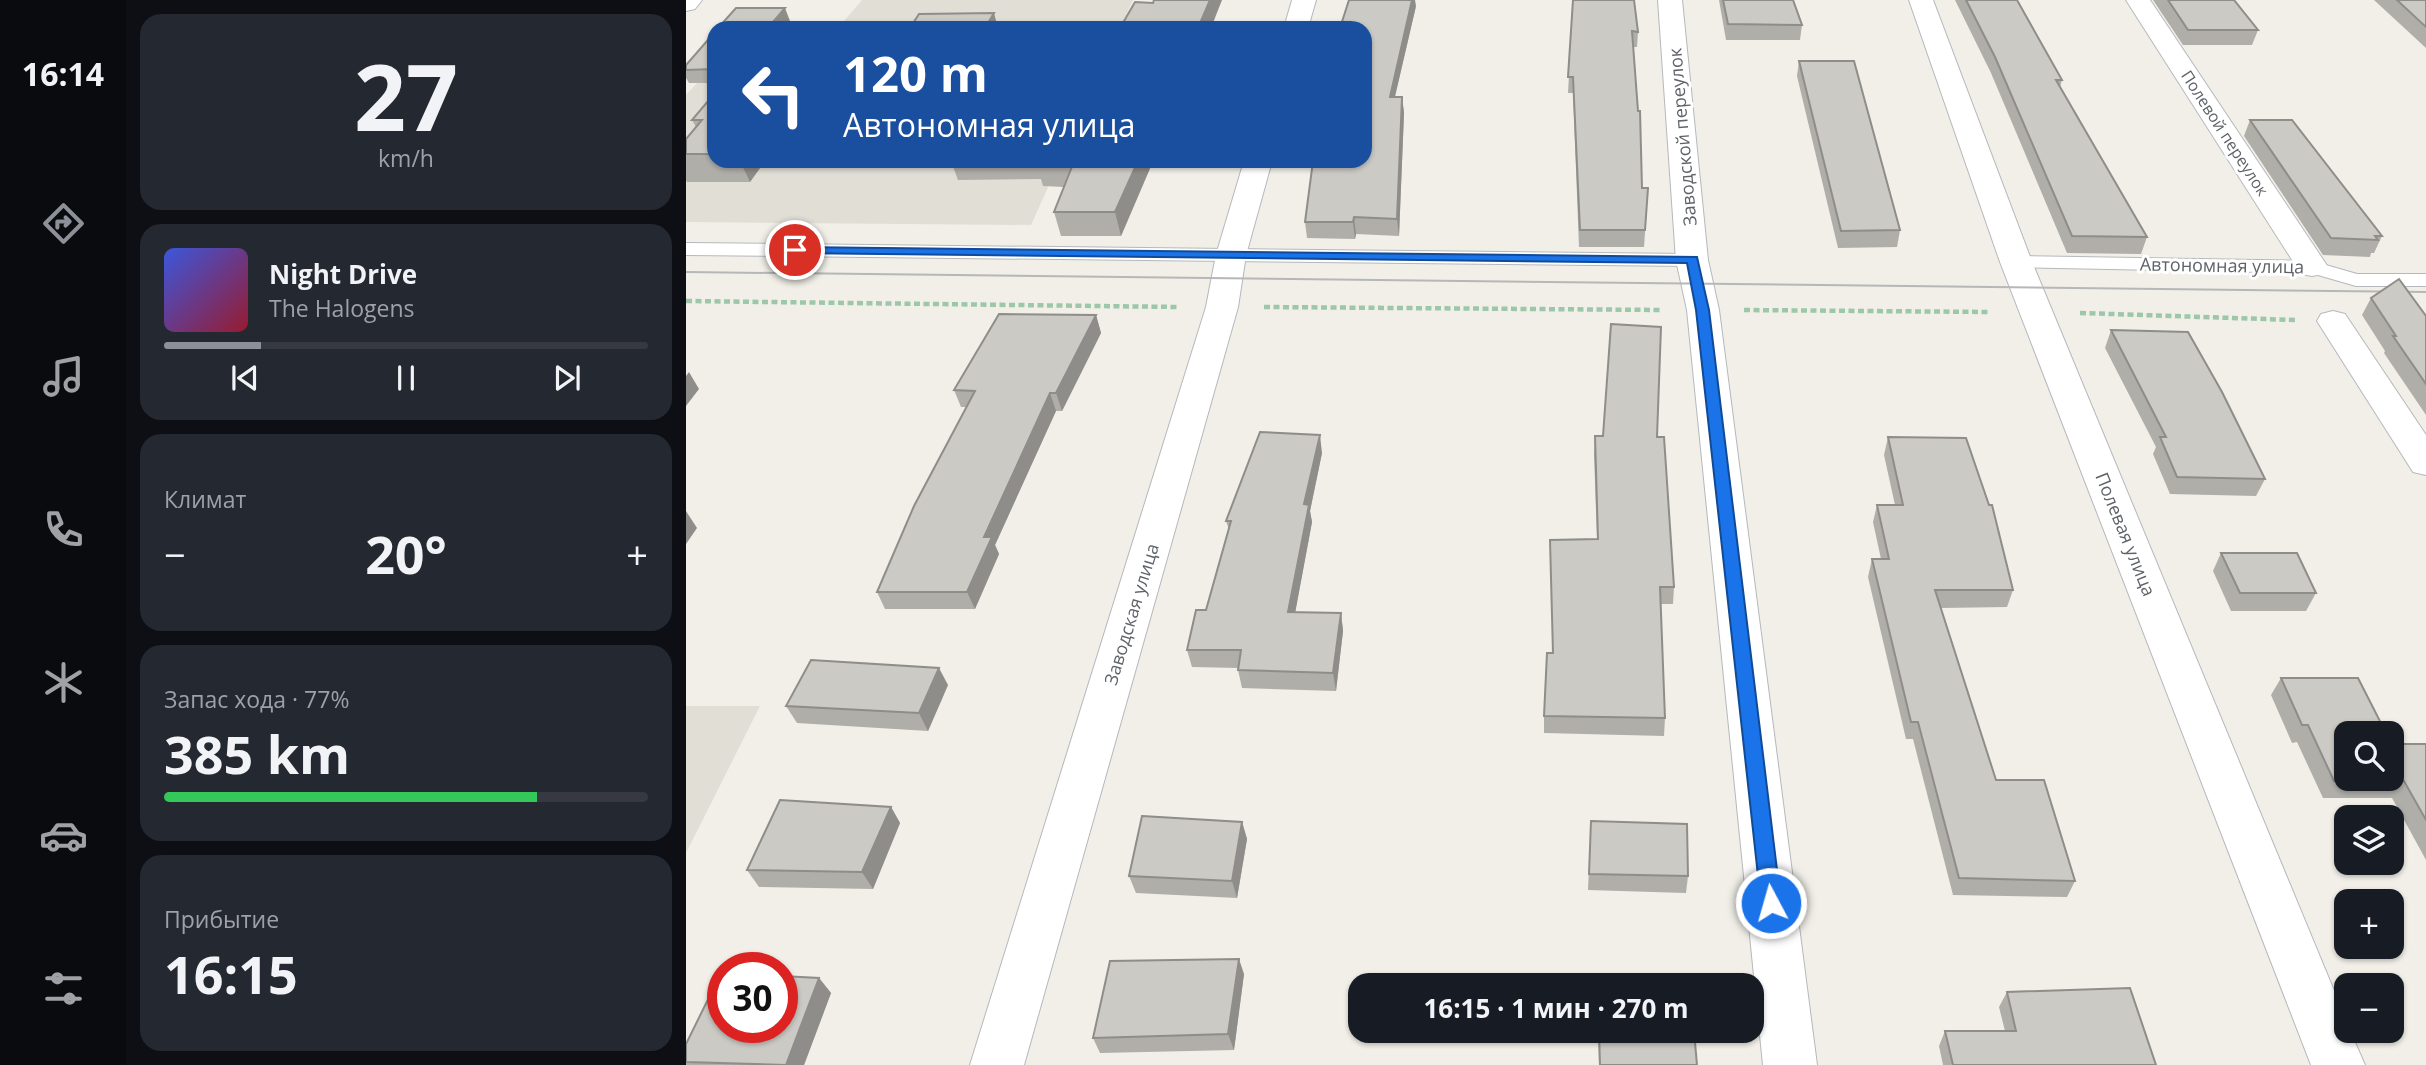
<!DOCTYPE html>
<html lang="ru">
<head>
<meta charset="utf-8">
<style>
  :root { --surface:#171b24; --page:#242831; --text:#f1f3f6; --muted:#9ea1a6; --line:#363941; --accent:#8c9099 }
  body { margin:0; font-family:"Open Sans",sans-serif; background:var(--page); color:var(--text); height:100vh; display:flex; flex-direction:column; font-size:26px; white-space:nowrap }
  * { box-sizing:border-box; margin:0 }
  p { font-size:23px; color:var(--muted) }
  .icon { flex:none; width:38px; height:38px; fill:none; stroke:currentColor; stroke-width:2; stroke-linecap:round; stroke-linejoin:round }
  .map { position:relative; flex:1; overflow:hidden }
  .sheet { display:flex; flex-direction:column; gap:14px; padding:14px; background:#0d0f14; width:560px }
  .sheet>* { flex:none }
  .guide { position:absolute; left:21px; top:21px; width:665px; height:147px; border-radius:21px; box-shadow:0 2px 5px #0004; background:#1a4fa0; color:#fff; overflow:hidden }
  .fabs { position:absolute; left:1648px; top:721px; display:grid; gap:14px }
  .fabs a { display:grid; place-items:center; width:70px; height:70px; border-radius:14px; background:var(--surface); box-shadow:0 2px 5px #0004; font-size:35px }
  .speed { position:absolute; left:21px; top:952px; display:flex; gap:14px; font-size:35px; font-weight:700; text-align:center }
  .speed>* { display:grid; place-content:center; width:91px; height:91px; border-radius:50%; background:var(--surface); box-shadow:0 2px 5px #0004; line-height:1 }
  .speed .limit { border:10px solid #d22; background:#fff; color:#111 }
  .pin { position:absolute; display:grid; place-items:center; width:60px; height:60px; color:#fff; margin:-30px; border:4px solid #fff; border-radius:50%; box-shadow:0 2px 7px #0007 }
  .me { position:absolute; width:77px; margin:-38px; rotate:354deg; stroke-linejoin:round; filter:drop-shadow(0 0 5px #0008) }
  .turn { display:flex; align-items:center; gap:24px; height:147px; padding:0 21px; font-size:32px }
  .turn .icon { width:91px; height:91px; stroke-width:2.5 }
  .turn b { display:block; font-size:49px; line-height:60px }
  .big { font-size:52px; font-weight:700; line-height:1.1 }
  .sheet .tile { flex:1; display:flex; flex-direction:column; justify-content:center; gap:10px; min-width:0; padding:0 24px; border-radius:21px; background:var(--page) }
  .sheet .dial { align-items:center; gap:0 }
  .dial b { font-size:91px; line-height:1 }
  .song { display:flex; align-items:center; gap:21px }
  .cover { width:84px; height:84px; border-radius:10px; background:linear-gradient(135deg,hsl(230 70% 55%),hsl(350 70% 35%)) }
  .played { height:7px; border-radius:4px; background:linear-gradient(90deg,var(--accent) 20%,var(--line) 20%) }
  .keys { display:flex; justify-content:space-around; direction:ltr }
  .heat { display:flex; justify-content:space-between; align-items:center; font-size:38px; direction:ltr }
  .charge { height:10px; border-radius:5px; background:linear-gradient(90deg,#34c759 77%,var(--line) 0) }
  .trip { position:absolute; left:662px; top:973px; width:416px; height:70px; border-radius:21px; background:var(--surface); box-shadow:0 2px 5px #0004; font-weight:700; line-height:70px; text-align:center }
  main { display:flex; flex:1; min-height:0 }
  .tab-bar { display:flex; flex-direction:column; width:126px; justify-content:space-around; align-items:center; background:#090b0e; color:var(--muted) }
  .tab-bar .icon { width:49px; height:49px }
  .tab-bar .on { color:var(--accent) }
  .tab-bar b { font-size:32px; color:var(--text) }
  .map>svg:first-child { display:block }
</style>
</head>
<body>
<main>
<nav class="tab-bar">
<b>16:14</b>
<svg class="icon on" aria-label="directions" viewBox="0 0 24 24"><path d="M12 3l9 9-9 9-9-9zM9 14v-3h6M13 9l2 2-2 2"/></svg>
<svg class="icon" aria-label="music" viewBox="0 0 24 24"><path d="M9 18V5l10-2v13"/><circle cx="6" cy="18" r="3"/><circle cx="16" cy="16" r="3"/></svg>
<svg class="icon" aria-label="phone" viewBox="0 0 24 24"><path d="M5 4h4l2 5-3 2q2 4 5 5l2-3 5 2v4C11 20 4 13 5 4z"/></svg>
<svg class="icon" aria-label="climate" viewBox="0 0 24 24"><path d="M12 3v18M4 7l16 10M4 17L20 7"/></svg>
<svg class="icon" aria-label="car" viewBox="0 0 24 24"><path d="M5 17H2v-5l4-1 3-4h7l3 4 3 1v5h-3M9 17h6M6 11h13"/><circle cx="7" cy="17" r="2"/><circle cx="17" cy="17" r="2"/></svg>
<svg class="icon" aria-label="filters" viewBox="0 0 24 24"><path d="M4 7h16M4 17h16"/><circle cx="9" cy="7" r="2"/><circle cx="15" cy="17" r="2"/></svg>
</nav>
<section class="sheet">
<div class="tile dial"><b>27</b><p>km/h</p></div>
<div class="tile">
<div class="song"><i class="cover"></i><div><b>Night Drive</b><p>The Halogens</p></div></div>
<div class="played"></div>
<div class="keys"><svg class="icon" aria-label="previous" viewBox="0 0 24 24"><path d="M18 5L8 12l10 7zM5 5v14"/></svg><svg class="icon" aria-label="pause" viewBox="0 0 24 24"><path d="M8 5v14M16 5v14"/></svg><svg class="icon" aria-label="next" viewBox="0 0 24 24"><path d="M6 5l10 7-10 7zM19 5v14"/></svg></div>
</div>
<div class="tile"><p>Климат</p>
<div class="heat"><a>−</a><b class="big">20°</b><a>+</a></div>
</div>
<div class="tile"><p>Запас хода · 77%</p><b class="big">385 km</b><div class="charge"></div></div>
<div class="tile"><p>Прибытие</p><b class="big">16:15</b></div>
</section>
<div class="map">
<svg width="1740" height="1065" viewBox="0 0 1740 1065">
  <rect width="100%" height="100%" fill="#f1efe8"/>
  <g fill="#e1ded6">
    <path d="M 176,0 L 447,0 L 434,28 L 152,28 Z"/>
    <path d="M 28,65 L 28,161 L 374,161 L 345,225 L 0,222 L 0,95 Z"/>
    <path d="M 0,706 L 74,706 L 0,853 Z"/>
  </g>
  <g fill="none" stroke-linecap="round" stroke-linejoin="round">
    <defs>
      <g id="lane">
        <path d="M 0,243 L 1006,254 L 1013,256 L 1017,260 L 1013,264 L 1006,266 L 0,255 Z"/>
        <path d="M 1330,256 L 1626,261 L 1671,274 L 1740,274 L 1740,286 L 1670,286 L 1625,273 L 1322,267 L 1319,262 L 1322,257 Z"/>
      </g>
      <g id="street">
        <path d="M 0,0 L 16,0 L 9,9 L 0,11 Z"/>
        <path d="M 606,0 L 630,0 L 622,28 L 598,28 Z"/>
        <path d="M 972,0 L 996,0 L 1022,260 L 1033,310 L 1131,1065 L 1077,1065 L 1001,310 L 990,260 Z"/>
        <path d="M 1223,0 L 1247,0 L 1346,262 L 1661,1022 L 1661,1031 L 1664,1031 L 1679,1065 L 1625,1065 L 1314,262 Z"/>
        <path d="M 1440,0 L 1464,0 L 1642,267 L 1637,274 L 1626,276 L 1615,274 Z"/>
        <path d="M 558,161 L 586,161 L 560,255 L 552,307 L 338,1065 L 284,1065 L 520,307 L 530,255 Z"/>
        <path d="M 1647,311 L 1659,314 L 1740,435 L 1740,475 L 1727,472 L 1631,321 L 1635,314 Z"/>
      </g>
    </defs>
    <use href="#lane" stroke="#b5b8bc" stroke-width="2"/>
    <use href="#street" stroke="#b5b8bc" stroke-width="2"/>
    <g stroke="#9cc7a9" stroke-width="4.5" stroke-dasharray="6 3.5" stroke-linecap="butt">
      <path d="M 0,301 L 493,307"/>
      <path d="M 578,307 L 976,310"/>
      <path d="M 1058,310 L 1305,312"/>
      <path d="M 1394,313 L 1609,320"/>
    </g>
    <use href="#lane" fill="#fff" fill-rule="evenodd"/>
    <use href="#street" fill="#fff" fill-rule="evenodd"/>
    <path stroke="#b6b7b8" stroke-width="2" d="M 0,272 L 1740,292"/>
  </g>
  <g fill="#afaea9">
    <path d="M 887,0 L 952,32 L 951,47 L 947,47 L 956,188 L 962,188 L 958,247 L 893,247 L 887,93 L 882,93 Z"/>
    <path d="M 1033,0 L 1107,0 L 1116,25 L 1114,40 L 1040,40 Z"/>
    <path d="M 1269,0 L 1331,0 L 1376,80 L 1374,87 L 1461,237 L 1455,254 L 1381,253 L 1305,73 Z"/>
    <path d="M 1467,0 L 1548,0 L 1572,30 L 1566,45 L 1497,45 Z"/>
    <path d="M 1688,0 L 1740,0 L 1740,48 Z"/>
    <path d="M 730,6 L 709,97 L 716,97 L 718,113 L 713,236 L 670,234 L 669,239 L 621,238 L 619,222 Z"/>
    <path d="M 28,33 L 28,83 L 3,83 L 0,78 L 0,65 Z"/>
    <path d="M 1113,61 L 1214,230 L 1211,247 L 1152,248 L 1111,76 Z"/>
    <path d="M 28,94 L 28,161 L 79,161 L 64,182 L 1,182 L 0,180 L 0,139 L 10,127 L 6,120 Z"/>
    <path d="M 1564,120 L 1696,236 L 1688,253 L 1685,253 L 1684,257 L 1637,255 L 1558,136 Z"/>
    <path d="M 265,161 L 465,161 L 465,166 L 435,236 L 375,236 L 368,212 L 378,187 L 357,186 L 355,179 L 272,180 Z"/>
    <path d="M 1685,298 L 1740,316 L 1740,415 L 1698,353 L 1699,351 L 1676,315 Z"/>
    <path d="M 410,315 L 415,333 L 376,411 L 370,411 L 309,545 L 313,554 L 289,609 L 199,609 L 191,592 L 280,407 L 275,407 L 268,390 Z"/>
    <path d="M 1425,330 L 1579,479 L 1570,496 L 1484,494 L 1467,454 L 1470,447 L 1419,348 Z"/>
    <path d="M 909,436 L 971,437 L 988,587 L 987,604 L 975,604 L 979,718 L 978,736 L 858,733 L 858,716 L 866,653 L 911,539 L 908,454 Z"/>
    <path d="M 1202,437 L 1327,590 L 1321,607 L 1255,608 L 1310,780 L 1389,881 L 1381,897 L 1267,895 L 1227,739 L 1220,739 L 1182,577 L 1186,559 L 1195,559 L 1187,522 L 1191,505 L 1209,505 L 1198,455 Z"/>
    <path d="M 636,453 L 624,511 L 626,522 L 609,612 L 655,613 L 657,631 L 650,691 L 556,688 L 552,670 L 552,668 L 506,667 L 501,650 L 520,610 L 543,530 L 540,521 Z"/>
    <path d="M 1535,553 L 1630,593 L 1620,611 L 1545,611 L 1527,571 Z"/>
    <path d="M 1595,678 L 1661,779 L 1740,744 L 1740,860 L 1706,798 L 1637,798 L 1611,742 L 1606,743 L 1585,695 Z"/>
    <path d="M 262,685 L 242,731 L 111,723 L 100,706 Z"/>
    <path d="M 205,807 L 214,823 L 187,889 L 73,887 L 61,870 Z"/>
    <path d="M 905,821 L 1002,876 L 1000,893 L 902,890 Z"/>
    <path d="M 556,822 L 561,839 L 551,898 L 450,893 L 443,876 Z"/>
    <path d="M 558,974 L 548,1050 L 414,1053 L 407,1038 Z"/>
    <path d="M 133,978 L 145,993 L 118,1065 L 0,1065 L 0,1044 Z"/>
    <path d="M 1321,992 L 1470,1065 L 1257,1065 L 1253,1046 L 1259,1031 L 1319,1031 L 1313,1007 Z"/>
    <path d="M 912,1031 L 1008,1031 L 1011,1065 L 913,1065 Z"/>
  </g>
  <g fill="#8f8d8a">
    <path d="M 524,0 L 536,0 L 525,28 L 512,28 Z"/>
    <path d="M 726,0 L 729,0 L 730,6 L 705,113 L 704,97 Z"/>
    <path d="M 99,8 L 104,21 L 98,28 L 82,28 Z"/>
    <path d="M 308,13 L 312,28 L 299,28 Z"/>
    <path d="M 716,97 L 718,113 L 713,236 L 711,219 Z"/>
    <path d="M 54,161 L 79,161 L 64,182 Z"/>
    <path d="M 452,161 L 465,161 L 465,166 L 435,236 L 429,212 Z"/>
    <path d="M 668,217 L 670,234 L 669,239 L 667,222 Z"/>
    <path d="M 410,315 L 415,333 L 376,411 L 370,393 Z"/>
    <path d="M 3,372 L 13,389 L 0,406 L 0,376 Z"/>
    <path d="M 364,393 L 370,411 L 309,545 L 313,554 L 289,609 L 281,592 L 298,537 Z"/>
    <path d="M 634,435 L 636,453 L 624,511 L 626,522 L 606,630 L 602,612 L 618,504 Z"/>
    <path d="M 0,511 L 11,528 L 0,544 Z"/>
    <path d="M 655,613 L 657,631 L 650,691 L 647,673 Z"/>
    <path d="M 253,668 L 262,685 L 242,731 L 233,713 Z"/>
    <path d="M 205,807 L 214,823 L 187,889 L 176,872 Z"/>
    <path d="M 556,822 L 561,839 L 551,898 L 546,881 Z"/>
    <path d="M 553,959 L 558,974 L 548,1050 L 542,1034 Z"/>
    <path d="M 133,978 L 145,993 L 118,1065 L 100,1065 Z"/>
  </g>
  <g fill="#cccac5" stroke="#8f8d8a" stroke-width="2">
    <path d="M 468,0 L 524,0 L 512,28 L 434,28 L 449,2 L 467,3 Z"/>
    <path d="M 663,0 L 726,0 L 704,97 L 716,97 L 711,219 L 668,217 L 667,222 L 619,222 L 627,161 L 679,161 L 679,28 L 654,28 Z"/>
    <path d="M 887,0 L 948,0 L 952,32 L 946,31 L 952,111 L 954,111 L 956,188 L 962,188 L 959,230 L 894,230 L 887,77 L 882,77 Z"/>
    <path d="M 1037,0 L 1107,0 L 1116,25 L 1042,24 Z"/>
    <path d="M 1280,0 L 1331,0 L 1376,80 L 1370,80 L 1461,237 L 1386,236 L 1309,57 Z"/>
    <path d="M 1482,0 L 1548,0 L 1572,30 L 1502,30 Z"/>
    <path d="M 1711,0 L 1740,0 L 1740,27 Z"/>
    <path d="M 50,8 L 99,8 L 82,28 L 32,28 Z"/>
    <path d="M 308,13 L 299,28 L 224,28 L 233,14 Z"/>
    <path d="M 28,33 L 28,69 L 0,70 L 0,65 Z"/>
    <path d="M 1113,61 L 1168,61 L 1214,230 L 1155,231 Z"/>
    <path d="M 28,94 L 28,154 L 0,154 L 0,139 L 16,120 L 6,120 Z"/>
    <path d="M 1564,120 L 1606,120 L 1696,236 L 1689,236 L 1692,240 L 1645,238 Z"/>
    <path d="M 352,161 L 452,161 L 429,212 L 368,212 L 387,164 L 351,163 Z"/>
    <path d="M 1713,279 L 1740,316 L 1740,384 L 1707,336 L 1710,336 L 1685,298 Z"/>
    <path d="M 313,314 L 410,315 L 370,393 L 364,393 L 298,537 L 306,537 L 281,592 L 191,592 L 228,506 L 289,391 L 268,390 Z"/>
    <path d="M 925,324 L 975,327 L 971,437 L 978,437 L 988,587 L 974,587 L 979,718 L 858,716 L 861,653 L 867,653 L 864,540 L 912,539 L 909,436 L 917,436 Z"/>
    <path d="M 1425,330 L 1502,332 L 1536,392 L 1579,479 L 1491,477 L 1474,437 L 1480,437 Z"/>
    <path d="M 574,432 L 634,435 L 618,504 L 623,505 L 602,612 L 655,613 L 647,673 L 552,670 L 555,650 L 501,650 L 510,610 L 520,610 L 545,521 L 540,521 Z"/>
    <path d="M 1202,437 L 1280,438 L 1303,505 L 1306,505 L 1327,590 L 1249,590 L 1310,780 L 1358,780 L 1389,881 L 1273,878 L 1232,722 L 1225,722 L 1186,559 L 1203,559 L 1191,505 L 1217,505 Z"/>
    <path d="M 1535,553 L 1611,553 L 1630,593 L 1554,593 Z"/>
    <path d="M 125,660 L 253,668 L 233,713 L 100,706 Z"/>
    <path d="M 1595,678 L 1672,678 L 1700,733 L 1661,733 L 1661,779 L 1706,779 L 1706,744 L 1740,744 L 1740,820 L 1718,781 L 1648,781 L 1622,725 L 1616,725 Z"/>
    <path d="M 94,800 L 205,807 L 176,872 L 61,870 Z"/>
    <path d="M 456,816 L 556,822 L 546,881 L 443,876 Z"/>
    <path d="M 905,821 L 1001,824 L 1002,876 L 903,874 Z"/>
    <path d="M 553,959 L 542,1034 L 407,1038 L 424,961 Z"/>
    <path d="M 35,973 L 37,973 L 37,1027 L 96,1027 L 96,976 L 133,978 L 100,1065 L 0,1062 L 0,1044 Z"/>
    <path d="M 1444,988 L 1470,1065 L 1267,1065 L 1259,1031 L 1330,1031 L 1321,992 Z"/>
    <path d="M 913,1031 L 1008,1031 L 1011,1065 L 914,1065 Z"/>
  </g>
  <path fill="#1a73e8" stroke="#114b97" stroke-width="2" d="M 109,247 L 1011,257 L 1023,310 L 1095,903 L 1092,910 L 1085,912 L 1078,910 L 1075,903 L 1010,310 L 1001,263 L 105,253 L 103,250 Z"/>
  <g text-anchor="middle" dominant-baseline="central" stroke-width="6" stroke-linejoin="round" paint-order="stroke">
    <g font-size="16" fill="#5f6368" stroke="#fff">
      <text transform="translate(1539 133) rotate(57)">Полевой переулок</text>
    </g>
    <g font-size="18" fill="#5f6368" stroke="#fff">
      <text transform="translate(996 137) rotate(-95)">Заводской переулок</text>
      <text transform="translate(1536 265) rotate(1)">Автономная улица</text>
      <text transform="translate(1440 534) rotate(68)">Полевая улица</text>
      <text transform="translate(445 614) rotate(-73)">Заводская улица</text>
    </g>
  </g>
</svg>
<div class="fabs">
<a><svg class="icon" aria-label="search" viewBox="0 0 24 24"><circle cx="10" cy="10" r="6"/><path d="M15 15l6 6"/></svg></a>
<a><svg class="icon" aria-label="layers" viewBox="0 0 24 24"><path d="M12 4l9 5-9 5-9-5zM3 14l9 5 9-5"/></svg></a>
<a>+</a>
<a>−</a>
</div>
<div class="speed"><div class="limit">30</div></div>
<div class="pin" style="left:109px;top:250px;background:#d93025"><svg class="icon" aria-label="arrive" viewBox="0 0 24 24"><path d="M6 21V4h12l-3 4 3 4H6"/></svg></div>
<svg class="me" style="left:1085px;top:903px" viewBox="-20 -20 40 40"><circle r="17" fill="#1a73e8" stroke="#fff" stroke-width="3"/><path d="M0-11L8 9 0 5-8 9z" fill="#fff"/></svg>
<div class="trip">16:15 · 1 мин · 270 m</div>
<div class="guide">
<div class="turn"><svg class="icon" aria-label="left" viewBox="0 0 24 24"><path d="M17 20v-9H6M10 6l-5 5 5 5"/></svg><div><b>120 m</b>Автономная улица</div></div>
</div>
</div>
</main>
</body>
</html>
